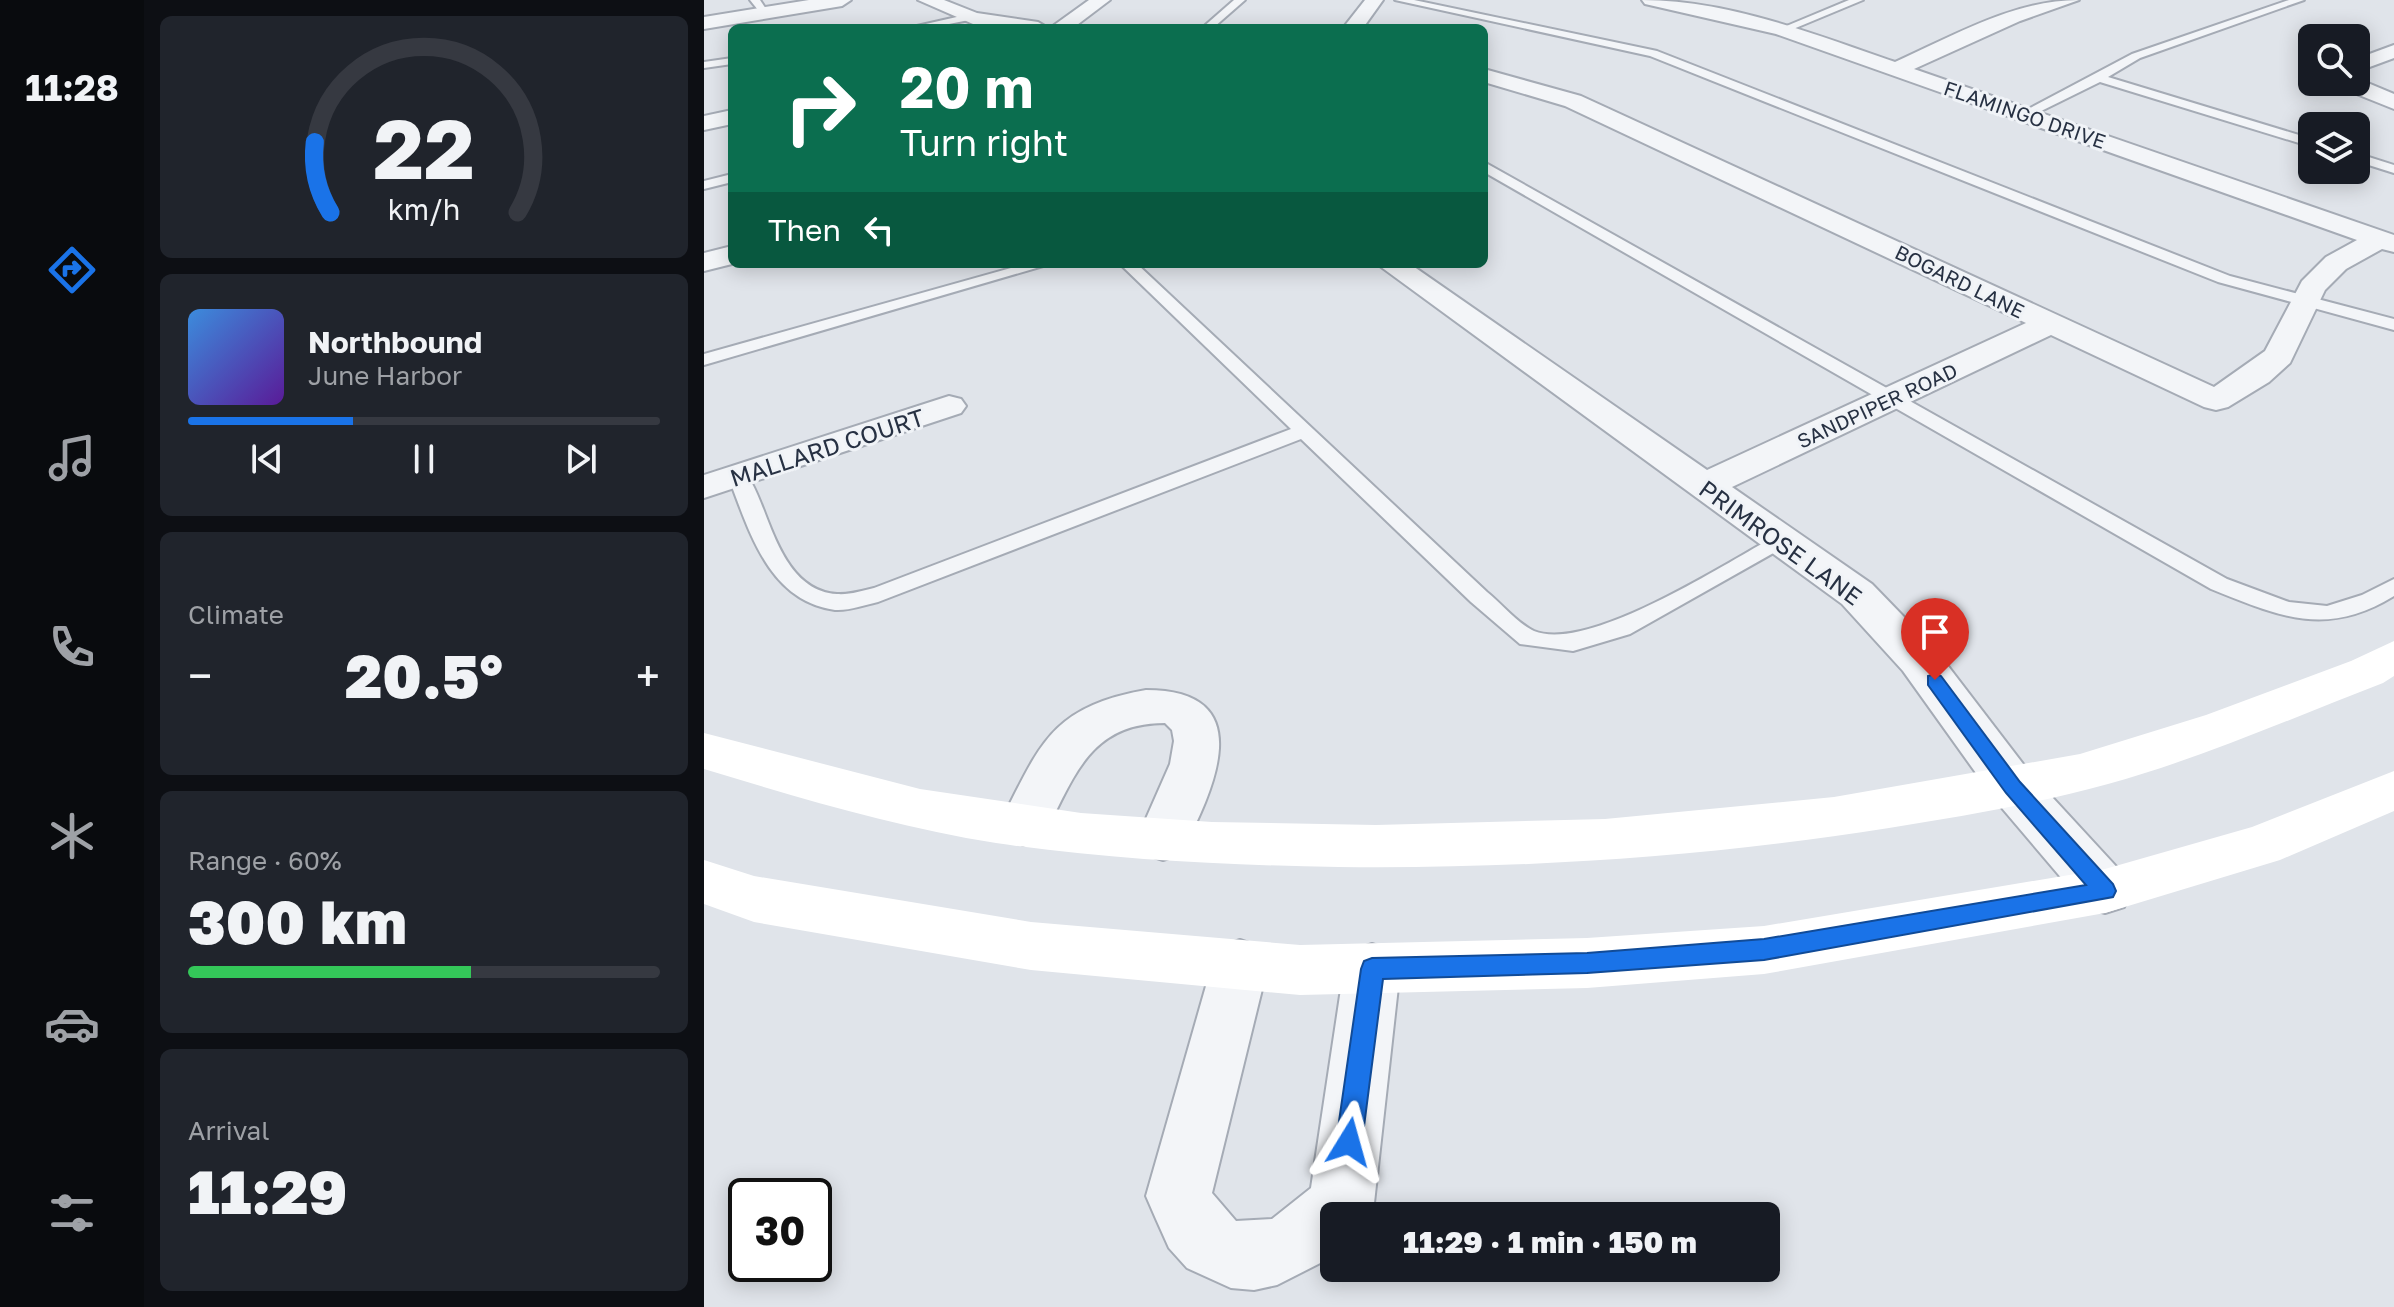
<!DOCTYPE html>
<html lang="en">
<head>
<meta charset="utf-8">
<style>
  :root { --surface:#171b24; --page:#20242c; --text:#f1f3f6; --muted:#9ea1a6; --line:#363941; --accent:#1a73e8 }
  body { margin:0; font-family:"Golos Text",sans-serif; background:var(--page); color:var(--text); height:100vh; display:flex; flex-direction:column; font-size:30px; white-space:nowrap }
  * { box-sizing:border-box; margin:0 }
  p { font-size:26px; color:var(--muted) }
  .icon { flex:none; width:44px; height:44px; fill:none; stroke:currentColor; stroke-width:2; stroke-linecap:round; stroke-linejoin:round }
  .map { position:relative; flex:1; overflow:hidden }
  .drawer { display:flex; flex-direction:column; gap:16px; padding:16px; background:#0d0f14; width:560px }
  .drawer>* { flex:none }
  .guide { position:absolute; left:24px; top:24px; width:760px; height:244px; border-radius:12px; box-shadow:0 4px 20px #0003; background:#0b6e4f; color:#fff; overflow:hidden }
  .tools { position:absolute; left:1594px; top:24px; display:grid; gap:16px }
  .tools a { display:grid; place-items:center; width:72px; height:72px; border-radius:12px; background:var(--surface); box-shadow:0 4px 20px #0003; font-size:40px }
  .speed { position:absolute; left:24px; top:1178px; display:flex; gap:16px; font-size:40px; font-weight:700; text-align:center }
  .speed>* { display:grid; place-content:center; width:104px; height:104px; border-radius:50%; background:var(--surface); box-shadow:0 4px 20px #0003; line-height:1 }
  .speed .limit { border:4px solid #111; border-radius:12px; background:#fff; color:#111 }
  .pin { position:absolute; display:grid; place-items:center; width:68px; height:68px; color:#fff; margin:-82px -34px; border-radius:50% 50% 50% 0; rotate:-45deg; box-shadow:0 0 8px #0007 }
  .pin .icon { rotate:45deg }
  .me { position:absolute; width:88px; margin:-44px; rotate:8deg; stroke-linejoin:round; filter:drop-shadow(0 0 6px #0008) }
  .turn { display:flex; align-items:center; gap:28px; height:168px; padding:0 40px; font-size:36px }
  .turn .icon { width:104px; height:104px; stroke-width:2.5 }
  .turn b { display:block; font-size:56px; line-height:68px }
  .then { display:flex; align-items:center; height:76px; padding:0 40px; background:#0003; gap:16px; font-size:30px }
  .big { font-size:60px; font-weight:800; line-height:1.1 }
  .drawer .widget { flex:1; display:flex; flex-direction:column; justify-content:center; gap:12px; min-width:0; padding:0 28px; border-radius:12px; background:var(--page) }
  .drawer .dial { align-items:center; gap:0 }
  .dial svg { height:208px; overflow:visible; fill:none; stroke:var(--line); stroke-width:7; stroke-linecap:round; text-anchor:middle }
  .dial text { fill:var(--text); stroke:none }
  .song { display:flex; align-items:center; gap:24px }
  .cover { width:96px; height:96px; border-radius:12px; background:linear-gradient(135deg,hsl(210 70% 55%),hsl(270 70% 35%)) }
  .played { height:8px; border-radius:4px; background:linear-gradient(90deg,var(--accent) 35%,var(--line) 35%) }
  .keys { display:flex; justify-content:space-around; direction:ltr }
  .heat { display:flex; justify-content:space-between; align-items:center; font-size:44px; direction:ltr }
  .charge { height:12px; border-radius:6px; background:linear-gradient(90deg,#34c759 60%,var(--line) 0) }
  .trip { position:absolute; left:616px; top:1202px; width:460px; height:80px; border-radius:12px; background:var(--surface); box-shadow:0 4px 20px #0003; font-weight:800; line-height:80px; text-align:center }
  main { display:flex; flex:1; min-height:0 }
  .tab-bar { display:flex; flex-direction:column; width:144px; justify-content:space-around; align-items:center; background:#090b0e; color:var(--muted) }
  .tab-bar .icon { width:56px; height:56px }
  .tab-bar .active { color:var(--accent) }
  .tab-bar b { font-size:36px; color:var(--text) }
  .map>svg:first-child { display:block }
</style>
</head>
<body>
<main>
<nav class="tab-bar">
<b>11:28</b>
<svg class="icon active" aria-label="directions" viewBox="0 0 24 24"><path d="M12 3l9 9-9 9-9-9zM9 14v-3h6M13 9l2 2-2 2"/></svg>
<svg class="icon" aria-label="music" viewBox="0 0 24 24"><path d="M9 18V5l10-2v13"/><circle cx="6" cy="18" r="3"/><circle cx="16" cy="16" r="3"/></svg>
<svg class="icon" aria-label="phone" viewBox="0 0 24 24"><path d="M5 4h4l2 5-3 2q2 4 5 5l2-3 5 2v4C11 20 4 13 5 4z"/></svg>
<svg class="icon" aria-label="climate" viewBox="0 0 24 24"><path d="M12 3v18M4 7l16 10M4 17L20 7"/></svg>
<svg class="icon" aria-label="car" viewBox="0 0 24 24"><path d="M5 17H2v-5l4-1 3-4h7l3 4 3 1v5h-3M9 17h6M6 11h13"/><circle cx="7" cy="17" r="2"/><circle cx="17" cy="17" r="2"/></svg>
<svg class="icon" aria-label="filters" viewBox="0 0 24 24"><path d="M4 7h16M4 17h16"/><circle cx="9" cy="7" r="2"/><circle cx="15" cy="17" r="2"/></svg>
</nav>
<section class="drawer">
<div class="widget dial"><svg viewBox="0 0 100 80">
<path d="M14 69A42 42 0 1 1 86 69"/>
<path d="M14 69A42 42 0 0 1 8 42" stroke="#1a73e8"/>
<text x="50" y="56" font-size="32" font-weight="700">22</text>
<text x="50" y="72" font-size="11">km/h</text>
</svg></div>
<div class="widget">
<div class="song"><i class="cover"></i><div><b>Northbound</b><p>June Harbor</p></div></div>
<div class="played"></div>
<div class="keys"><svg class="icon" aria-label="previous" viewBox="0 0 24 24"><path d="M18 5L8 12l10 7zM5 5v14"/></svg><svg class="icon" aria-label="pause" viewBox="0 0 24 24"><path d="M8 5v14M16 5v14"/></svg><svg class="icon" aria-label="next" viewBox="0 0 24 24"><path d="M6 5l10 7-10 7zM19 5v14"/></svg></div>
</div>
<div class="widget"><p>Climate</p>
<div class="heat"><a>−</a><b class="big">20.5°</b><a>+</a></div>
</div>
<div class="widget"><p>Range · 60%</p><b class="big">300 km</b><div class="charge"></div></div>
<div class="widget"><p>Arrival</p><b class="big">11:29</b></div>
</section>
<div class="map">
<svg width="1690" height="1307" viewBox="0 0 1690 1307">
  <rect width="100%" height="100%" fill="#e0e4ea"/>
  <g fill="none" stroke-linecap="round" stroke-linejoin="round">
    <defs>
      <g id="lane">
        <path d="M 46,0 L 56,0 L 66,15 L 58,15 Z"/>
        <path d="M 530,0 L 541,0 L 509,28 L 498,28 Z"/>
        <path d="M 691,0 L 710,0 L 953,51 L 1526,276 L 1690,319 L 1690,330 L 1514,282 L 946,56 Z"/>
        <path d="M 1145,0 L 1159,0 L 1082,32 L 1073,30 Z"/>
        <path d="M 1585,0 L 1600,0 L 1436,58 L 1404,77 L 1608,139 L 1608,147 L 1396,82 L 1325,117 L 1315,114 L 1428,54 Z"/>
        <path d="M 266,14 L 270,19 L 225,28 L 204,28 Z"/>
        <path d="M 28,58 L 28,64 L 0,68 L 0,62 Z"/>
        <path d="M 1652,153 L 1690,165 L 1690,173 L 1652,161 Z"/>
        <path d="M 780,162 L 1523,579 L 1585,602 L 1623,606 L 1658,595 L 1690,579 L 1690,596 C 1623,638 1574,616 1507,589 L 780,172 Z"/>
        <path d="M 28,174 L 28,182 L 0,189 L 0,181 Z"/>
        <path d="M 321,264 L 346,264 L 0,365 L 0,354 Z"/>
        <path d="M 416,264 L 433,264 L 783,592 C 797,603 814,624 830,631 C 884,653 1020,564 1070,537 L 1078,535 L 1089,542 L 926,634 L 869,651 L 816,644 L 767,602 L 597,439 L 174,602 C 160,605 145,611 131,610 C 64,601 45,530 24,476 L 27,472 L 34,470 C 63,477 65,590 133,594 C 145,595 158,591 170,588 L 587,429 Z"/>
      </g>
      <g id="street">
        <path d="M 105,0 L 147,0 L 138,6 L 0,29 L 0,17 Z"/>
        <path d="M 214,0 L 240,0 L 273,13 L 334,22 L 344,28 L 269,24 Z"/>
        <path d="M 385,0 L 406,0 L 369,28 L 346,28 Z"/>
        <path d="M 661,0 L 679,0 L 659,28 L 639,28 Z"/>
        <path d="M 938,0 C 1024,0 1110,34 1191,62 C 1249,36 1310,0 1375,0 L 1316,21 L 1210,69 L 1690,235 L 1690,252 L 1678,249 L 1642,269 L 1621,290 L 1586,363 L 1565,382 L 1524,407 L 1512,410 L 1500,407 L 1347,335 L 1028,487 L 1168,584 L 1231,649 L 1326,773 L 1420,875 L 1428,891 L 1420,907 L 1401,913 L 1382,907 L 1292,801 L 1199,671 L 1138,604 L 673,264 L 706,264 L 1003,470 L 1322,323 L 861,106 L 780,82 L 780,69 L 877,96 L 1510,387 L 1561,351 L 1598,281 L 1622,257 L 1653,240 L 1072,34 L 941,4 Z"/>
        <path d="M 1690,45 L 1690,58 L 1652,72 L 1652,59 Z"/>
        <path d="M 1652,78 L 1690,94 L 1690,109 L 1635,87 L 1632,82 L 1652,82 Z"/>
        <path d="M 28,110 L 28,124 L 0,130 L 0,116 Z"/>
        <path d="M 28,246 L 28,264 L 0,271 L 0,253 Z"/>
        <path d="M 245,396 L 257,399 L 262,406 L 257,413 L 0,498 L 0,475 Z"/>
        <path d="M 442,690 C 558,690 509,791 477,854 L 459,860 L 441,854 L 433,839 L 466,764 L 470,741 L 468,730 L 461,723 C 383,723 369,781 338,839 L 320,845 L 302,839 L 295,825 C 336,745 346,707 442,690 Z"/>
        <path d="M 536,940 L 556,947 L 564,965 L 508,1193 L 532,1221 L 568,1219 L 607,1188 L 640,969 L 648,951 L 668,944 L 688,951 L 696,969 L 670,1203 L 664,1216 L 630,1216 L 630,1256 L 573,1285 L 550,1290 L 527,1288 L 483,1268 L 465,1248 L 452,1219 L 442,1196 L 508,965 L 516,947 Z"/>
      </g>
    </defs>
    <use href="#lane" stroke="#a5abb5" stroke-width="4"/>
    <use href="#street" stroke="#a5abb5" stroke-width="4"/>
    <use href="#lane" fill="#f3f5f8" fill-rule="evenodd"/>
    <use href="#street" fill="#f3f5f8" fill-rule="evenodd"/>
    <g fill="#fff" fill-rule="evenodd">
      <path d="M 1690,641 L 1690,676 L 1679,683 C 1588,718 1498,758 1404,784 C 1332,804 1258,816 1185,828 C 1003,857 819,869 635,867 C 521,865 406,860 292,843 C 192,827 96,798 0,769 L 0,733 L 216,789 L 377,813 L 508,822 L 672,825 L 901,819 L 1130,797 L 1376,754 L 1502,715 L 1647,661 Z"/>
      <path d="M 1690,771 L 1690,811 L 1576,860 L 1401,913 L 1060,974 L 883,988 L 596,995 L 327,970 L 50,922 L 0,904 L 0,860 L 50,876 L 327,922 L 596,945 L 883,938 L 1060,926 L 1401,869 L 1548,827 Z"/>
    </g>
  </g>
  <path fill="#1a73e8" stroke="#114b97" stroke-width="2" d="M 1231,674 L 1237,676 L 1316,782 L 1409,884 L 1412,891 L 1409,897 L 1060,960 L 883,973 L 679,979 L 658,1142 L 654,1151 L 645,1155 L 636,1151 L 632,1142 L 657,969 L 660,961 L 668,958 L 883,953 L 1060,939 L 1382,885 L 1302,793 L 1224,685 L 1224,676 Z"/>
  <g text-anchor="middle" dominant-baseline="central" stroke-width="6" stroke-linejoin="round" paint-order="stroke">
    <g font-size="20" fill="#273143" stroke="#f0f3f7">
      <text transform="translate(1321 114) rotate(19)">FLAMINGO DRIVE</text>
      <text transform="translate(1256 281) rotate(26)">BOGARD LANE</text>
      <text transform="translate(1173 405) rotate(-25)">SANDPIPER ROAD</text>
    </g>
    <g font-size="24" fill="#273143" stroke="#f0f3f7">
      <text transform="translate(123 447) rotate(-18)">MALLARD COURT</text>
      <text transform="translate(1077 542) rotate(36)">PRIMROSE LANE</text>
    </g>
  </g>
</svg>
<div class="tools">
<a><svg class="icon" aria-label="search" viewBox="0 0 24 24"><circle cx="10" cy="10" r="6"/><path d="M15 15l6 6"/></svg></a>
<a><svg class="icon" aria-label="layers" viewBox="0 0 24 24"><path d="M12 4l9 5-9 5-9-5zM3 14l9 5 9-5"/></svg></a>
</div>
<div class="speed"><div class="limit">30</div></div>
<div class="pin" style="left:1231px;top:680px;background:#d93025"><svg class="icon" aria-label="arrive" viewBox="0 0 24 24"><path d="M6 21V4h12l-3 4 3 4H6"/></svg></div>
<svg class="me" style="left:645px;top:1142px" viewBox="-20 -20 40 40"><path d="M0-17L14 15 0 8-14 15z" fill="#1a73e8" stroke="#fff" stroke-width="4"/></svg>
<div class="trip">11:29 · 1 min · 150 m</div>
<div class="guide">
<div class="turn"><svg class="icon" aria-label="right" viewBox="0 0 24 24"><path d="M7 20v-9h11M14 6l5 5-5 5"/></svg><div><b>20 m</b>Turn right</div></div>
<div class="then">Then<svg class="icon" aria-label="left" viewBox="0 0 24 24"><path d="M17 20v-9H6M10 6l-5 5 5 5"/></svg></div>
</div>
</div>
</main>
</body>
</html>
